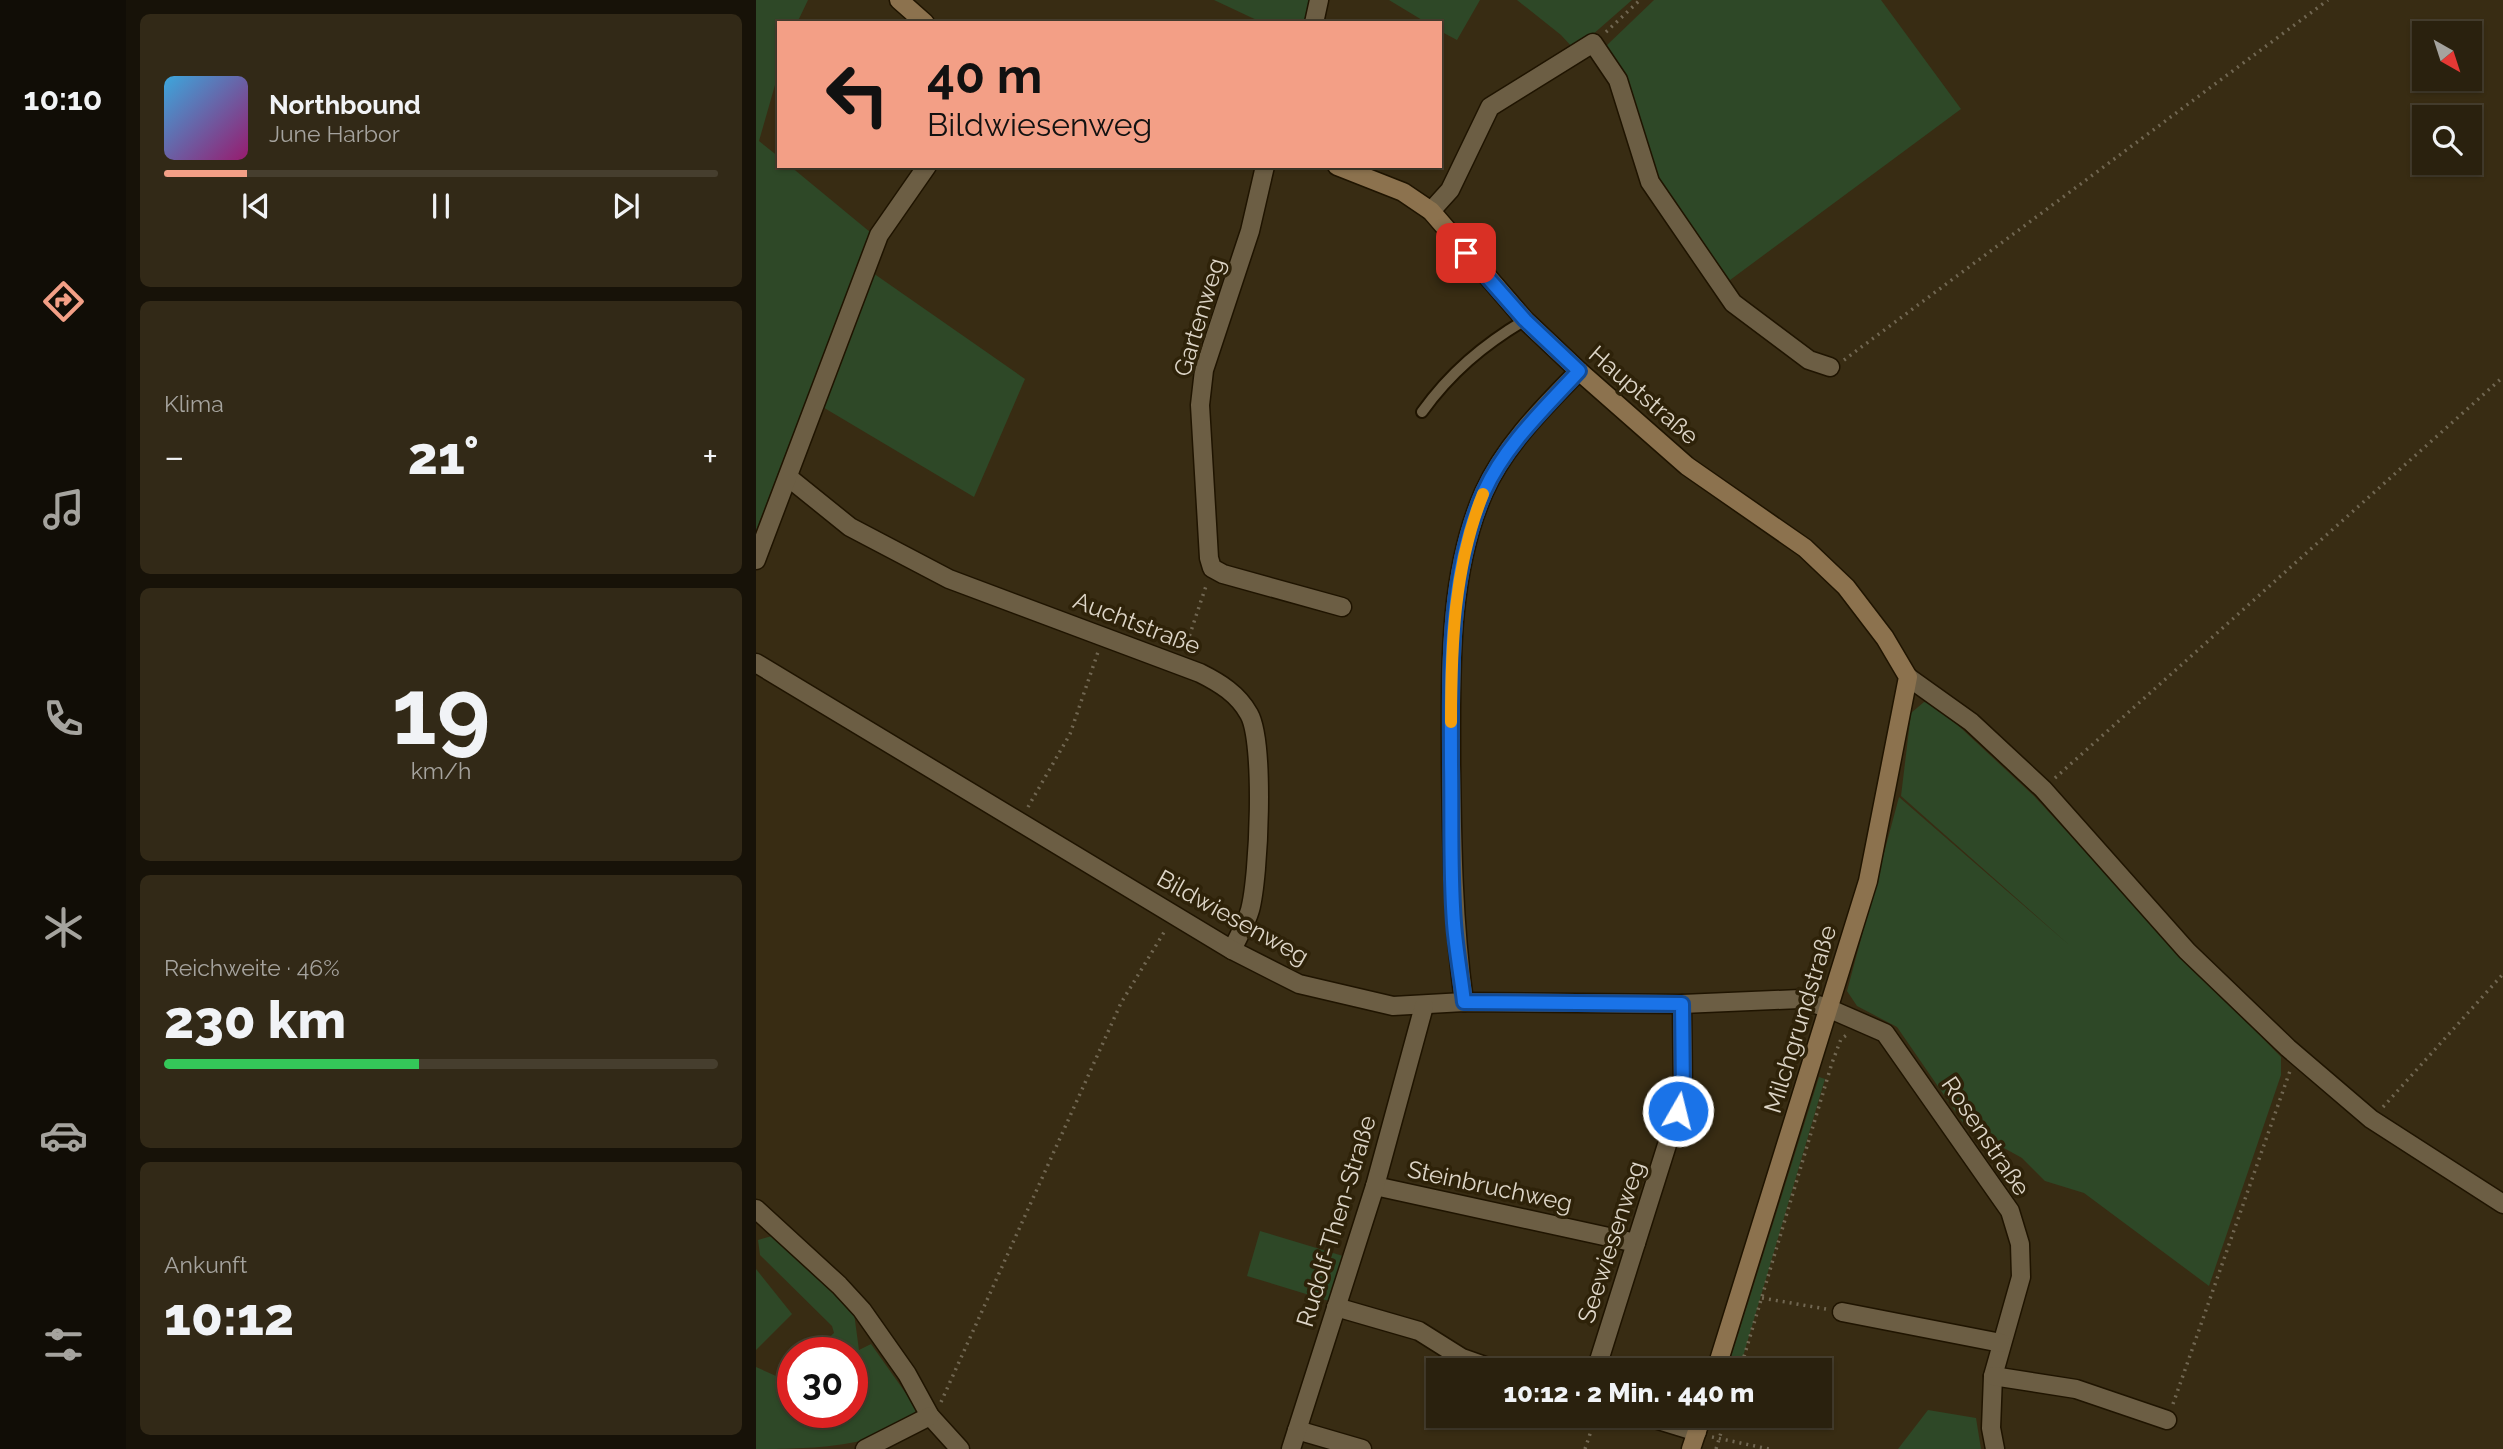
<!DOCTYPE html>
<html lang="de">
<head>
<meta charset="utf-8">
<style>
  :root { --surface:#2a210e; --page:#322917; --text:#f1f3f6; --muted:#a5a39e; --line:#463e2e; --accent:#f39f86 }
  body { margin:0; font-family:Raleway,sans-serif; background:var(--page); color:var(--text); height:100vh; display:flex; flex-direction:column; font-size:26px; white-space:nowrap }
  * { box-sizing:border-box; margin:0 }
  p { font-size:23px; color:var(--muted) }
  .icon { flex:none; width:38px; height:38px; fill:none; stroke:currentColor; stroke-width:2; stroke-linecap:round; stroke-linejoin:round }
  .map { position:relative; flex:1; overflow:hidden }
  .details { display:flex; flex-direction:column; gap:14px; padding:14px; background:#171208; width:630px }
  .details>* { flex:none }
  .top-card { position:absolute; left:21px; top:21px; width:665px; height:147px; border-radius:0px; box-shadow:0 2px 5px #0004,0 0 0 2px var(--line); background:#f39f86; color:#111; overflow:hidden }
  .needle { width:46px; rotate:141deg }
  .fabs { position:absolute; left:1656px; top:21px; display:grid; gap:14px }
  .fabs a { display:grid; place-items:center; width:70px; height:70px; border-radius:0px; background:var(--surface); box-shadow:0 2px 5px #0004,0 0 0 2px var(--line); font-size:35px }
  .speed { position:absolute; left:21px; top:1337px; display:flex; gap:14px; font-size:35px; font-weight:700; text-align:center }
  .speed>* { display:grid; place-content:center; width:91px; height:91px; border-radius:50%; background:var(--surface); box-shadow:0 2px 5px #0004,0 0 0 2px var(--line); line-height:1 }
  .speed .limit { border:10px solid #d22; background:#fff; color:#111 }
  .pin { position:absolute; display:grid; place-items:center; width:60px; height:60px; color:#fff; margin:-30px; border-radius:14px; box-shadow:0 4px 10px #0006 }
  .me { position:absolute; width:77px; margin:-38px; rotate:8deg; stroke-linejoin:round; filter:drop-shadow(0 0 5px #0008) }
  .turn { display:flex; align-items:center; gap:24px; height:147px; padding:0 35px; font-size:32px }
  .turn .icon { width:91px; height:91px; stroke-width:2.5 }
  .turn b { display:block; font-size:49px; line-height:60px }
  .big { font-size:52px; font-weight:800; line-height:1.1 }
  .details .widget { flex:1; display:flex; flex-direction:column; justify-content:center; gap:10px; min-width:0; padding:0 24px; border-radius:10px; background:var(--page) }
  .details .dial { align-items:center; gap:0 }
  .dial b { font-size:91px; line-height:1 }
  .song { display:flex; align-items:center; gap:21px }
  .cover { width:84px; height:84px; border-radius:10px; background:linear-gradient(135deg,hsl(200 70% 55%),hsl(320 70% 35%)) }
  .played { height:7px; border-radius:4px; background:linear-gradient(90deg,var(--accent) 15%,var(--line) 15%) }
  .keys { display:flex; justify-content:space-around; direction:ltr }
  .heat { display:flex; justify-content:space-between; align-items:center; font-size:38px; direction:ltr }
  .charge { height:10px; border-radius:5px; background:linear-gradient(90deg,#34c759 46%,var(--line) 0) }
  .trip { position:absolute; left:670px; top:1358px; width:406px; height:70px; border-radius:0px; background:var(--surface); box-shadow:0 2px 5px #0004,0 0 0 2px var(--line); font-weight:800; line-height:70px; text-align:center }
  main { display:flex; flex:1; min-height:0 }
  .menu { display:flex; flex-direction:column; width:126px; justify-content:space-around; align-items:center; background:#110d06; color:var(--muted) }
  .menu .icon { width:49px; height:49px }
  .menu .on { color:var(--accent) }
  .menu b { font-size:32px; color:var(--text) }
  .map>svg:first-child { display:block }
</style>
</head>
<body>
<main>
<nav class="menu">
<b>10:10</b>
<svg class="icon on" aria-label="directions" viewBox="0 0 24 24"><path d="M12 3l9 9-9 9-9-9zM9 14v-3h6M13 9l2 2-2 2"/></svg>
<svg class="icon" aria-label="music" viewBox="0 0 24 24"><path d="M9 18V5l10-2v13"/><circle cx="6" cy="18" r="3"/><circle cx="16" cy="16" r="3"/></svg>
<svg class="icon" aria-label="phone" viewBox="0 0 24 24"><path d="M5 4h4l2 5-3 2q2 4 5 5l2-3 5 2v4C11 20 4 13 5 4z"/></svg>
<svg class="icon" aria-label="climate" viewBox="0 0 24 24"><path d="M12 3v18M4 7l16 10M4 17L20 7"/></svg>
<svg class="icon" aria-label="car" viewBox="0 0 24 24"><path d="M5 17H2v-5l4-1 3-4h7l3 4 3 1v5h-3M9 17h6M6 11h13"/><circle cx="7" cy="17" r="2"/><circle cx="17" cy="17" r="2"/></svg>
<svg class="icon" aria-label="filters" viewBox="0 0 24 24"><path d="M4 7h16M4 17h16"/><circle cx="9" cy="7" r="2"/><circle cx="15" cy="17" r="2"/></svg>
</nav>
<section class="details">
<div class="widget">
<div class="song"><i class="cover"></i><div><b>Northbound</b><p>June Harbor</p></div></div>
<div class="played"></div>
<div class="keys"><svg class="icon" aria-label="previous" viewBox="0 0 24 24"><path d="M18 5L8 12l10 7zM5 5v14"/></svg><svg class="icon" aria-label="pause" viewBox="0 0 24 24"><path d="M8 5v14M16 5v14"/></svg><svg class="icon" aria-label="next" viewBox="0 0 24 24"><path d="M6 5l10 7-10 7zM19 5v14"/></svg></div>
</div>
<div class="widget"><p>Klima</p>
<div class="heat"><a>−</a><b class="big">21°</b><a>+</a></div>
</div>
<div class="widget dial"><b>19</b><p>km/h</p></div>
<div class="widget"><p>Reichweite · 46%</p><b class="big">230 km</b><div class="charge"></div></div>
<div class="widget"><p>Ankunft</p><b class="big">10:12</b></div>
</section>
<div class="map">
<svg width="1747" height="1449" viewBox="0 0 1747 1449">
  <rect width="100%" height="100%" fill="#382c13"/>
  <g fill="#2e4827">
    <path d="M 0,0 L 52,0 L 41,23 L 23,23 L 23,71 L 3,141 L 23,157 L 23,166 L 34,166 L 114,232 L 0,531 Z"/>
    <path d="M 458,0 L 557,0 L 552,23 L 507,23 Z"/>
    <path d="M 633,0 L 724,0 L 701,40 L 684,31 L 684,23 L 671,23 Z"/>
    <path d="M 761,0 L 876,0 L 827,43 L 817,48 L 805,35 Z"/>
    <path d="M 898,0 L 1125,0 L 1205,109 L 970,283 L 898,177 L 849,47 Z"/>
    <path d="M 117,273 L 269,379 L 218,497 L 65,406 Z"/>
    <path d="M 1168,702 L 1178,703 L 1278,796 L 1424,954 L 1525,1057 L 1525,1075 L 1453,1286 L 1328,1193 L 1289,1181 L 1266,1158 L 1210,1127 L 1141,1027 L 1101,1006 L 1091,991 L 1143,797 L 1312,944 L 1145,796 L 1155,713 Z"/>
    <path d="M 1063,1077 L 1069,1079 L 983,1370 L 971,1370 Z"/>
    <path d="M 504,1231 L 587,1256 L 573,1301 L 491,1276 Z"/>
    <path d="M 16,1236 L 98,1313 L 103,1350 L 115,1344 L 161,1409 C 137,1449 46,1449 0,1449 L 0,1367 L 20,1376 L 37,1368 L 37,1412 L 96,1412 L 96,1353 L 56,1353 L 78,1333 L 76,1326 L 4,1255 L 2,1240 Z"/>
    <path d="M 0,1269 L 36,1314 L 0,1350 Z"/>
    <path d="M 1172,1410 L 1220,1418 L 1225,1449 L 1142,1449 Z"/>
  </g>
  <g fill="none" stroke-linecap="round" stroke-linejoin="round">
    <defs>
      <path id="lane" d="M 666,412 C 694,373 727,345 769,320"/>
      <g id="street">
        <path d="M 558,23 L 563,0"/>
        <path d="M 509,166 L 494,231 L 448,370 L 444,405 L 453,558 L 456,568 L 467,574 L 586,607"/>
        <path d="M 675,211 L 694,190 L 734,107 L 837,43 L 862,80 L 894,182 L 977,303 L 1053,360 L 1074,367"/>
        <path d="M 32,477 L 94,527 L 193,579 L 444,673 C 464,683 482,694 493,714 C 509,742 503,877 494,910 C 490,924 482,937 476,950"/>
        <path d="M 0,560 L 123,235 L 171,166"/>
        <path d="M 0,663 L 476,950 L 543,984 L 637,1006 L 708,1002 L 926,1004 L 1044,999 L 1074,1009 L 1129,1033 L 1254,1211 L 1264,1244 L 1265,1277 L 1237,1376 L 1235,1428 L 1239,1449"/>
        <path d="M 1152,677 L 1215,722 L 1287,789 L 1431,951 L 1532,1048 L 1615,1119 L 1747,1204"/>
        <path d="M 708,1002 C 697,921 696,846 695,764 C 695,674 691,576 728,492 C 749,445 788,407 823,371"/>
        <path d="M 619,1186 L 880,1243"/>
        <path d="M 0,1209 L 83,1285 L 106,1310 L 151,1374 L 174,1416 L 204,1449"/>
        <path d="M 580,1307 L 663,1331 L 706,1358 L 740,1370"/>
        <path d="M 1086,1312 L 1245,1343"/>
        <path d="M 840,1370 L 927,1094 L 926,1004"/>
        <path d="M 1237,1376 L 1320,1389 L 1411,1420"/>
        <path d="M 889,1416 L 941,1432"/>
        <path d="M 541,1430 L 606,1449"/>
        <path d="M 109,1449 L 174,1416"/>
        <path d="M 535,1449 L 619,1186 L 668,1006"/>
      </g>
      <g id="secondary">
        <path d="M 143,0 L 169,23"/>
        <path d="M 581,166 L 647,192 L 675,211 L 769,320 L 823,371 L 931,466 L 1049,548 L 1090,587 L 1129,638 L 1152,677 L 1112,881 L 960,1370"/>
        <path d="M 935,1449 L 946,1416"/>
      </g>
    </defs>
    <use href="#lane" stroke="#1f1400" stroke-width="14"/>
    <use href="#street" stroke="#1f1400" stroke-width="21"/>
    <use href="#secondary" stroke="#1f1400" stroke-width="21"/>
    <g stroke="#716752" stroke-width="3.5" stroke-dasharray="2 5" stroke-linecap="butt">
      <path d="M 850,32 L 884,0"/>
      <path d="M 1088,360 L 1572,0"/>
      <path d="M 429,649 L 451,583"/>
      <path d="M 1299,778 L 1747,377"/>
      <path d="M 272,807 L 314,734 L 342,652"/>
      <path d="M 1627,1107 L 1747,974"/>
      <path d="M 1006,1298 L 1070,1309"/>
      <path d="M 984,1370 L 1076,1063 L 1085,1039 L 1092,1034"/>
      <path d="M 185,1402 L 365,1003 L 410,929"/>
      <path d="M 1417,1404 L 1534,1071"/>
      <path d="M 956,1437 L 1013,1449"/>
      <path d="M 829,1449 L 840,1416"/>
      <path d="M 960,1449 L 970,1416"/>
    </g>
    <use href="#lane" stroke="#6c5e44" stroke-width="10"/>
    <use href="#street" stroke="#6c5e44" stroke-width="18"/>
    <use href="#secondary" stroke="#8c724e" stroke-width="18"/>
  </g>
  <g fill="none" stroke-linecap="round" stroke-linejoin="round">
    <defs>
      <path id="route" d="M 710,253 L 769,320 L 823,371 C 789,408 749,445 728,492 C 691,576 695,674 695,764 C 696,817 694,870 698,923 C 700,950 705,976 708,1002 L 926,1004 L 927,1094 L 922,1111"/>
    </defs>
    <use href="#route" stroke="#114b97" stroke-width="18"/>
    <use href="#route" stroke="#1a73e8" stroke-width="12"/>
    <path stroke="#f59e0b" stroke-width="12" d="M 695,722 C 695,645 698,566 727,494"/>
  </g>
  <g text-anchor="middle" dominant-baseline="central" stroke-width="7" stroke-linejoin="round" paint-order="stroke">
    <g font-size="24" fill="#ddd5c7" stroke="#2e2209">
      <text transform="translate(443 317) rotate(-73)">Gartenweg</text>
      <text transform="translate(888 395) rotate(41)">Hauptstraße</text>
      <text transform="translate(381 623) rotate(21)">Auchtstraße</text>
      <text transform="translate(477 917) rotate(29)">Bildwiesenweg</text>
      <text transform="translate(1044 1019) rotate(-73)">Milchgrundstraße</text>
      <text transform="translate(1230 1136) rotate(56)">Rosenstraße</text>
      <text transform="translate(734 1186) rotate(12)">Steinbruchweg</text>
      <text transform="translate(580 1221) rotate(-73)">Rudolf-Then-Straße</text>
      <text transform="translate(855 1242) rotate(-72)">Seewiesenweg</text>
    </g>
  </g>
</svg>
<div class="fabs">
<a><svg class="needle" viewBox="-14 -14 28 28"><path d="M0-13l5 13h-10z" fill="#e53935"/><path d="M0 13l5-13h-10z" fill="#a5a39e"/></svg></a>
<a><svg class="icon" aria-label="search" viewBox="0 0 24 24"><circle cx="10" cy="10" r="6"/><path d="M15 15l6 6"/></svg></a>
</div>
<div class="speed"><div class="limit">30</div></div>
<div class="pin" style="left:710px;top:253px;background:#d93025"><svg class="icon" aria-label="arrive" viewBox="0 0 24 24"><path d="M6 21V4h12l-3 4 3 4H6"/></svg></div>
<svg class="me" style="left:922px;top:1111px" viewBox="-20 -20 40 40"><circle r="17" fill="#1a73e8" stroke="#fff" stroke-width="3"/><path d="M0-11L8 9 0 5-8 9z" fill="#fff"/></svg>
<div class="trip">10:12 · 2 Min. · 440 m</div>
<div class="top-card">
<div class="turn"><svg class="icon" aria-label="left" viewBox="0 0 24 24"><path d="M17 20v-9H6M10 6l-5 5 5 5"/></svg><div><b>40 m</b>Bildwiesenweg</div></div>
</div>
</div>
</main>
</body>
</html>
